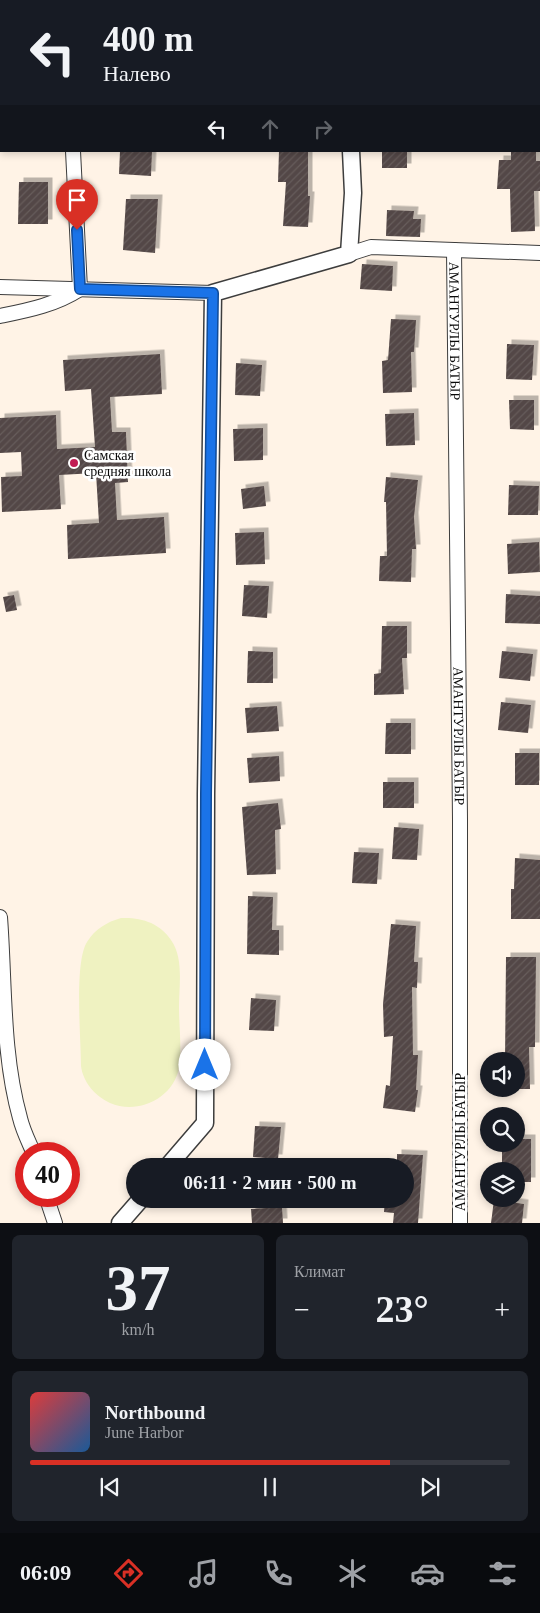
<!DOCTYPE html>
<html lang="ru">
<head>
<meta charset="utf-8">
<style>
  :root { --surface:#171b24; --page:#20242c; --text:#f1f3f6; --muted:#9ea1a6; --line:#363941; --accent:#d93025 }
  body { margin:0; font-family:"Times New Roman",serif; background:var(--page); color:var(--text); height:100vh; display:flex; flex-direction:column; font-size:19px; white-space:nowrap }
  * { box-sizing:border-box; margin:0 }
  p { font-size:16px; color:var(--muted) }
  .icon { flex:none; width:28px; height:28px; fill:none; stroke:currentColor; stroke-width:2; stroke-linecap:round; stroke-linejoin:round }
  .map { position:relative; height:1223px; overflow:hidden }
  .details { display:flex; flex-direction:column; gap:12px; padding:12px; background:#0d0f14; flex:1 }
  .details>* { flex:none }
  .hud { position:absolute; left:0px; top:0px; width:540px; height:152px; box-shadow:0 2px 8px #0003; background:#171b24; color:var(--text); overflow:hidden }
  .tools { position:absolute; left:480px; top:1052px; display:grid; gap:10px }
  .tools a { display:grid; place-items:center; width:45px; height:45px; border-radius:50%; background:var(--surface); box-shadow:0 2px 8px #0003; font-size:25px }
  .speed { position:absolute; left:15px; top:1142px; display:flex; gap:10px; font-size:25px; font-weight:700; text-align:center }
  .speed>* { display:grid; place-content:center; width:65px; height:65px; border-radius:50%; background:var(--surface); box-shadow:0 2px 8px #0003; line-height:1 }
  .speed .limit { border:8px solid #d22; background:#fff; color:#111 }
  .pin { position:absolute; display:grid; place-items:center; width:42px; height:42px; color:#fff; margin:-51px -21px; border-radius:50% 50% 50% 0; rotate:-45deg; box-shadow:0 0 5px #0007 }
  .pin .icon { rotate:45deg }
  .me { position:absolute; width:55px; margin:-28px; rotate:0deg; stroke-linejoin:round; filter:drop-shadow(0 0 4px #0008) }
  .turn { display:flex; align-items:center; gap:18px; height:105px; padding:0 20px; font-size:22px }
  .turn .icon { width:65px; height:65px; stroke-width:2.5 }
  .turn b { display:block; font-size:35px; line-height:42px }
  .lanes { display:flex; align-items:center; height:48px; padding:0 20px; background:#0003; justify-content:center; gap:25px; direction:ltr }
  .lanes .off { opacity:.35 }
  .big { font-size:38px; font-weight:700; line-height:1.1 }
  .details .widget { flex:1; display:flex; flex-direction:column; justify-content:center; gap:8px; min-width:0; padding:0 18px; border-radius:8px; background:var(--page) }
  .details .dial { align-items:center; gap:0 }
  .dial b { font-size:65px; line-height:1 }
  .song { display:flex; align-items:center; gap:15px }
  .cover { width:60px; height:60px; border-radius:8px; background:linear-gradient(135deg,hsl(0 70% 55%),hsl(210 70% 35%)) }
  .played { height:5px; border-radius:2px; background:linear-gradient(90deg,var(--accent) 75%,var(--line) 75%) }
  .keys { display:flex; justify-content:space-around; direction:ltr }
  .heat { display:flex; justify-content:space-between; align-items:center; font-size:28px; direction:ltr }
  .details .tiles { flex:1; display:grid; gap:12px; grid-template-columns:1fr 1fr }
  .widget:last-child { grid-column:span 2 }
  .trip { position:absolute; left:126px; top:1158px; width:288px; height:50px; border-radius:25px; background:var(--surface); box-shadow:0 2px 8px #0003; font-weight:700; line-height:50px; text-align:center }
  .menu { display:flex; height:80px; justify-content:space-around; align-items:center; background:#090b0e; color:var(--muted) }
  .menu .icon { width:35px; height:35px }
  .menu .active { color:var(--accent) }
  .menu b { font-size:22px; color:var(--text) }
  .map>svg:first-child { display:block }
</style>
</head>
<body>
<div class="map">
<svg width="540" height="1223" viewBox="0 0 540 1223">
  <defs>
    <pattern id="building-hatch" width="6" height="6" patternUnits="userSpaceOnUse" patternTransform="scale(1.25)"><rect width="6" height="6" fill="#534746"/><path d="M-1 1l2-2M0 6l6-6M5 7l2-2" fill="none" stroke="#675d5c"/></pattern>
    <filter id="shadow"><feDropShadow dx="4.5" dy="-4.5" stdDeviation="0" flood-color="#0004"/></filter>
  </defs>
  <rect width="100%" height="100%" fill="#fff3e6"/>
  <path fill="#eff2c1" d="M 121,918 C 141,917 160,923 171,940 C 184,958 179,986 179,1007 C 179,1026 182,1049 179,1068 C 173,1099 137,1115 110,1103 C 95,1096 83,1082 81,1066 C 81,1038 74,963 87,942 C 95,929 107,922 121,918 Z"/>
  <g fill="url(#building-hatch)" filter="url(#shadow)">
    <path d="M 120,151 L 152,151 L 151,176 L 119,174 Z"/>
    <path d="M 279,151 L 308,151 L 308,196 L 310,196 L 308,227 L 283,226 L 286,182 L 278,182 Z"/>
    <rect x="382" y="151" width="25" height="17"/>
    <path d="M 511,151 L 536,151 L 536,161 L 540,161 L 540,191 L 534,191 L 535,231 L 511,232 L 510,189 L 497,189 L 499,160 L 511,160 Z"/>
    <path d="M 19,182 L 48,182 L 48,224 L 18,224 Z"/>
    <path d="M 126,199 L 158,199 L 155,253 L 123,250 Z"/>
    <path d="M 387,210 L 414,211 L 413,219 L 421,219 L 420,237 L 386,236 Z"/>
    <path d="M 362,264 L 393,266 L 392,291 L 360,289 Z"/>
    <path d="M 391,319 L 416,320 L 414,352 L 411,352 L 412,392 L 383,393 L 382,361 L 388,360 Z"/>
    <path d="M 507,344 L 534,345 L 532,380 L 506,379 Z"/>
    <path d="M 160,354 L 162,394 L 110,397 L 112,432 L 126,432 L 128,482 L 115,483 L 117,520 L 164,517 L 166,553 L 68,559 L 67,525 L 99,523 L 96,473 L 59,475 L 61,509 L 2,512 L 1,477 L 22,476 L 21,452 L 0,453 L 0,418 L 56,415 L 57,449 L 95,447 L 91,389 L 65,391 L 63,360 Z"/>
    <path d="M 236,363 L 262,365 L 260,396 L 235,395 Z"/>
    <path d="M 509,400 L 534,400 L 534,430 L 510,429 Z"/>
    <path d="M 414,413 L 415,445 L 386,446 L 385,414 Z"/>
    <path d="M 263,428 L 263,460 L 234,461 L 233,429 Z"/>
    <path d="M 386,477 L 418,480 L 414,517 L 416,549 L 412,549 L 411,582 L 379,581 L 380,556 L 387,556 L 386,502 L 384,502 Z"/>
    <path d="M 509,485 L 539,486 L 538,515 L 508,515 Z"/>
    <path d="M 264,486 L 266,506 L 243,509 L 241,489 Z"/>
    <path d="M 264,532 L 265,564 L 236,565 L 235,533 Z"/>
    <path d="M 539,542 L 540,572 L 508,574 L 507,544 Z"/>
    <path d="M 244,585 L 269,586 L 267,618 L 242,616 Z"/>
    <path d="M 506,594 L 540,596 L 540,624 L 505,623 Z"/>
    <path d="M 14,595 L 17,610 L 6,612 L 3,597 Z"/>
    <path d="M 382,626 L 407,626 L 407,658 L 402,658 L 404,694 L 374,695 L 374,674 L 381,673 Z"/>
    <path d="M 248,651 L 273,652 L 273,683 L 247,683 Z"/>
    <path d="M 502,651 L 533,654 L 530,681 L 499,678 Z"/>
    <path d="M 501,702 L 531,705 L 528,733 L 498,730 Z"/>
    <path d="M 277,706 L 279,731 L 247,733 L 245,708 Z"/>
    <path d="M 386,723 L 411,723 L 411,754 L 385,754 Z"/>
    <rect x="515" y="753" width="24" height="32"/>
    <path d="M 279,756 L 280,781 L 249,783 L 247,758 Z"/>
    <rect x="383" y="782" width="31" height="26"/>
    <path d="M 278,803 L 281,829 L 275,830 L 276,874 L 247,875 L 242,807 Z"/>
    <path d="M 394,827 L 419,829 L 417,860 L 392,859 Z"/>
    <path d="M 354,852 L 379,853 L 377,884 L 352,883 Z"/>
    <path d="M 515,858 L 540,860 L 540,919 L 511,919 L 511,889 L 514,889 Z"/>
    <path d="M 248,896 L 273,897 L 272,930 L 279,930 L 279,955 L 247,954 Z"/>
    <path d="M 391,924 L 416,926 L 414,962 L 418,962 L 417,988 L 412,987 L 413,1055 L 418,1055 L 416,1090 L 418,1090 L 415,1112 L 383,1108 L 386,1085 L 390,1086 L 393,1036 L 384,1037 L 383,1004 Z"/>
    <path d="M 506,957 L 536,957 L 535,1047 L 529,1047 L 530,1089 L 516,1089 L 516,1061 L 505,1061 Z"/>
    <path d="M 251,998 L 276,1000 L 274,1031 L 249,1030 Z"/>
    <path d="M 255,1126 L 281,1127 L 278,1159 L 253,1157 Z"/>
    <path d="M 516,1139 L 531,1139 L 531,1182 L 516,1182 L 516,1171 L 502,1171 L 502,1144 L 516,1144 Z"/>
    <path d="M 397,1154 L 423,1155 L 418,1223 L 393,1223 L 394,1213 L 384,1212 L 385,1199 L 405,1200 L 405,1166 L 397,1166 Z"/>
    <path d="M 494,1200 L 524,1204 L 522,1223 L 491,1223 Z"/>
    <path d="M 282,1207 L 283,1223 L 252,1223 L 251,1209 Z"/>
  </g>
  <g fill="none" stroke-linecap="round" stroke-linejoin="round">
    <defs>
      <g id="minor">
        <path d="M 64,0 L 65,1"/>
        <path id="s1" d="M 454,250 L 460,819 L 460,1223"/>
        <path d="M 349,254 L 371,247 L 540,253"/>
        <path d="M 0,287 L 213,293"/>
        <path d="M 0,316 C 29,310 55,305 80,289 L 73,151"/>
        <path d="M 0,917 C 5,983 2,1054 20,1118 C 23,1131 29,1142 34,1154"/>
        <path d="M 46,1196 L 55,1223"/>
      </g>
      <g id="tertiary">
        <path d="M 346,0 L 346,1"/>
        <path d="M 168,1166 L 205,1123 L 206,794 L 213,293 L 349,254 L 353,193 L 351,151"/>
        <path d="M 120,1223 L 141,1199"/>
      </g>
    </defs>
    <use href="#minor" stroke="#3d3d3d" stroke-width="16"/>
    <use href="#tertiary" stroke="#3d3d3d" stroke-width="19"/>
    <use href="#minor" stroke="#fff" stroke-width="14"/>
    <use href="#tertiary" stroke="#fff" stroke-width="16"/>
  </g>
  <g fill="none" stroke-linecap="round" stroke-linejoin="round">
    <defs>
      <path id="route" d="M 77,230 L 80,289 L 213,293 L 206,794 L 205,1065"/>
    </defs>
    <use href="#route" stroke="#114b97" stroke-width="12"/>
    <use href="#route" stroke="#1a73e8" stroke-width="9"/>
  </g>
  <circle fill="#c11b53" stroke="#fff" stroke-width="2" cx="74" cy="463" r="5"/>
  <g text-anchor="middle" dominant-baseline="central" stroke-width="5" stroke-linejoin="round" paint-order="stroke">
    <g font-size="14" fill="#0a0a0a" stroke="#fff">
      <text stroke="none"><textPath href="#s1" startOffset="81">АМАНТУРЛЫ БАТЫР</textPath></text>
      <text stroke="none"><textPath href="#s1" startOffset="486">АМАНТУРЛЫ БАТЫР</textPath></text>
      <text transform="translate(460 1142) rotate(-90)">АМАНТУРЛЫ БАТЫР</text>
    </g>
    <g font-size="14" fill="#0a0a0a" stroke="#fff" text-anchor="start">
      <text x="84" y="455">Самская<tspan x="84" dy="16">средняя школа</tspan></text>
    </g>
  </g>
</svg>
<div class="tools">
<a><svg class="icon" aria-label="sound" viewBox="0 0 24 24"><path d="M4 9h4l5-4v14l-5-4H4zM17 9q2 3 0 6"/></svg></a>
<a><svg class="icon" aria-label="search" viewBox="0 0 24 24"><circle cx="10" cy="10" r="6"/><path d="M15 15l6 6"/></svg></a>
<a><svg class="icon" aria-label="layers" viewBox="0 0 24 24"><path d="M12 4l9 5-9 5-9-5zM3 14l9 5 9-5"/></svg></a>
</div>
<div class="speed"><div class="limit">40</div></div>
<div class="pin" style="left:77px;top:230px;background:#d93025"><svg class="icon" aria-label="arrive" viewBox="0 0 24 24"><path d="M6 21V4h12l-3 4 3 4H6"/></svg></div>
<svg class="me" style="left:205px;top:1065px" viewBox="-20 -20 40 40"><circle r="19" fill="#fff"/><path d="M0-13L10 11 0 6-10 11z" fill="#1a73e8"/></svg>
<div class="trip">06:11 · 2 мин · 500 m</div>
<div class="hud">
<div class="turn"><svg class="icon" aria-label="left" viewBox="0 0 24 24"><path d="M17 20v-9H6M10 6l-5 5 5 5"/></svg><div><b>400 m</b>Налево</div></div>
<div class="lanes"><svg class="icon" aria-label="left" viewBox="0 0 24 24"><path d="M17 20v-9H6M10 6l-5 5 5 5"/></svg><svg class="icon off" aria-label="ahead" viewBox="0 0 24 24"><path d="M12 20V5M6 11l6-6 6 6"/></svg><svg class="icon off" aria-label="right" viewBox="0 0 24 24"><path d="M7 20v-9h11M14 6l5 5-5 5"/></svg></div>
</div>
</div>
<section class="details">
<div class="tiles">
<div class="widget dial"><b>37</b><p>km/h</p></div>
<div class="widget"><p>Климат</p>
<div class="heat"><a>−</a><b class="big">23°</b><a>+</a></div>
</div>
<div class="widget">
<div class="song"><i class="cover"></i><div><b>Northbound</b><p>June Harbor</p></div></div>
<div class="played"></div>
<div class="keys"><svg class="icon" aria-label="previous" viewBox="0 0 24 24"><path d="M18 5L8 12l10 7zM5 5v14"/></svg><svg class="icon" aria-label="pause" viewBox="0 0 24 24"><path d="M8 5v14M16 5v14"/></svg><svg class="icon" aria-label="next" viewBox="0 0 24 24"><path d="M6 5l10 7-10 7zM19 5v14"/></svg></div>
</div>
</div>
</section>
<nav class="menu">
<b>06:09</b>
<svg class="icon active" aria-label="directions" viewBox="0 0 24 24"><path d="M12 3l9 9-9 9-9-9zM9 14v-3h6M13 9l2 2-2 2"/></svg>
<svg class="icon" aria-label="music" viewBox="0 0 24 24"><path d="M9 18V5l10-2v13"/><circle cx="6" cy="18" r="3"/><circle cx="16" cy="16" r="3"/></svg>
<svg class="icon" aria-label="phone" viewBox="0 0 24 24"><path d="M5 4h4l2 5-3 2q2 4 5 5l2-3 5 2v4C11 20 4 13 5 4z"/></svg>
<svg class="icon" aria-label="climate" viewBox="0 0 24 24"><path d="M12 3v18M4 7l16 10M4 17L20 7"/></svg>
<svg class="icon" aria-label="car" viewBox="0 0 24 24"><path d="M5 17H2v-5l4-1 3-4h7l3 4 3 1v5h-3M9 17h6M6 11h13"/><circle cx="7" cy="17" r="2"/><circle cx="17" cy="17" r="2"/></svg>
<svg class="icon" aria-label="filters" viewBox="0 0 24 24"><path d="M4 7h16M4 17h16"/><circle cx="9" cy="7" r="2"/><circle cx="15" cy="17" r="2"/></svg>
</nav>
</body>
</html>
